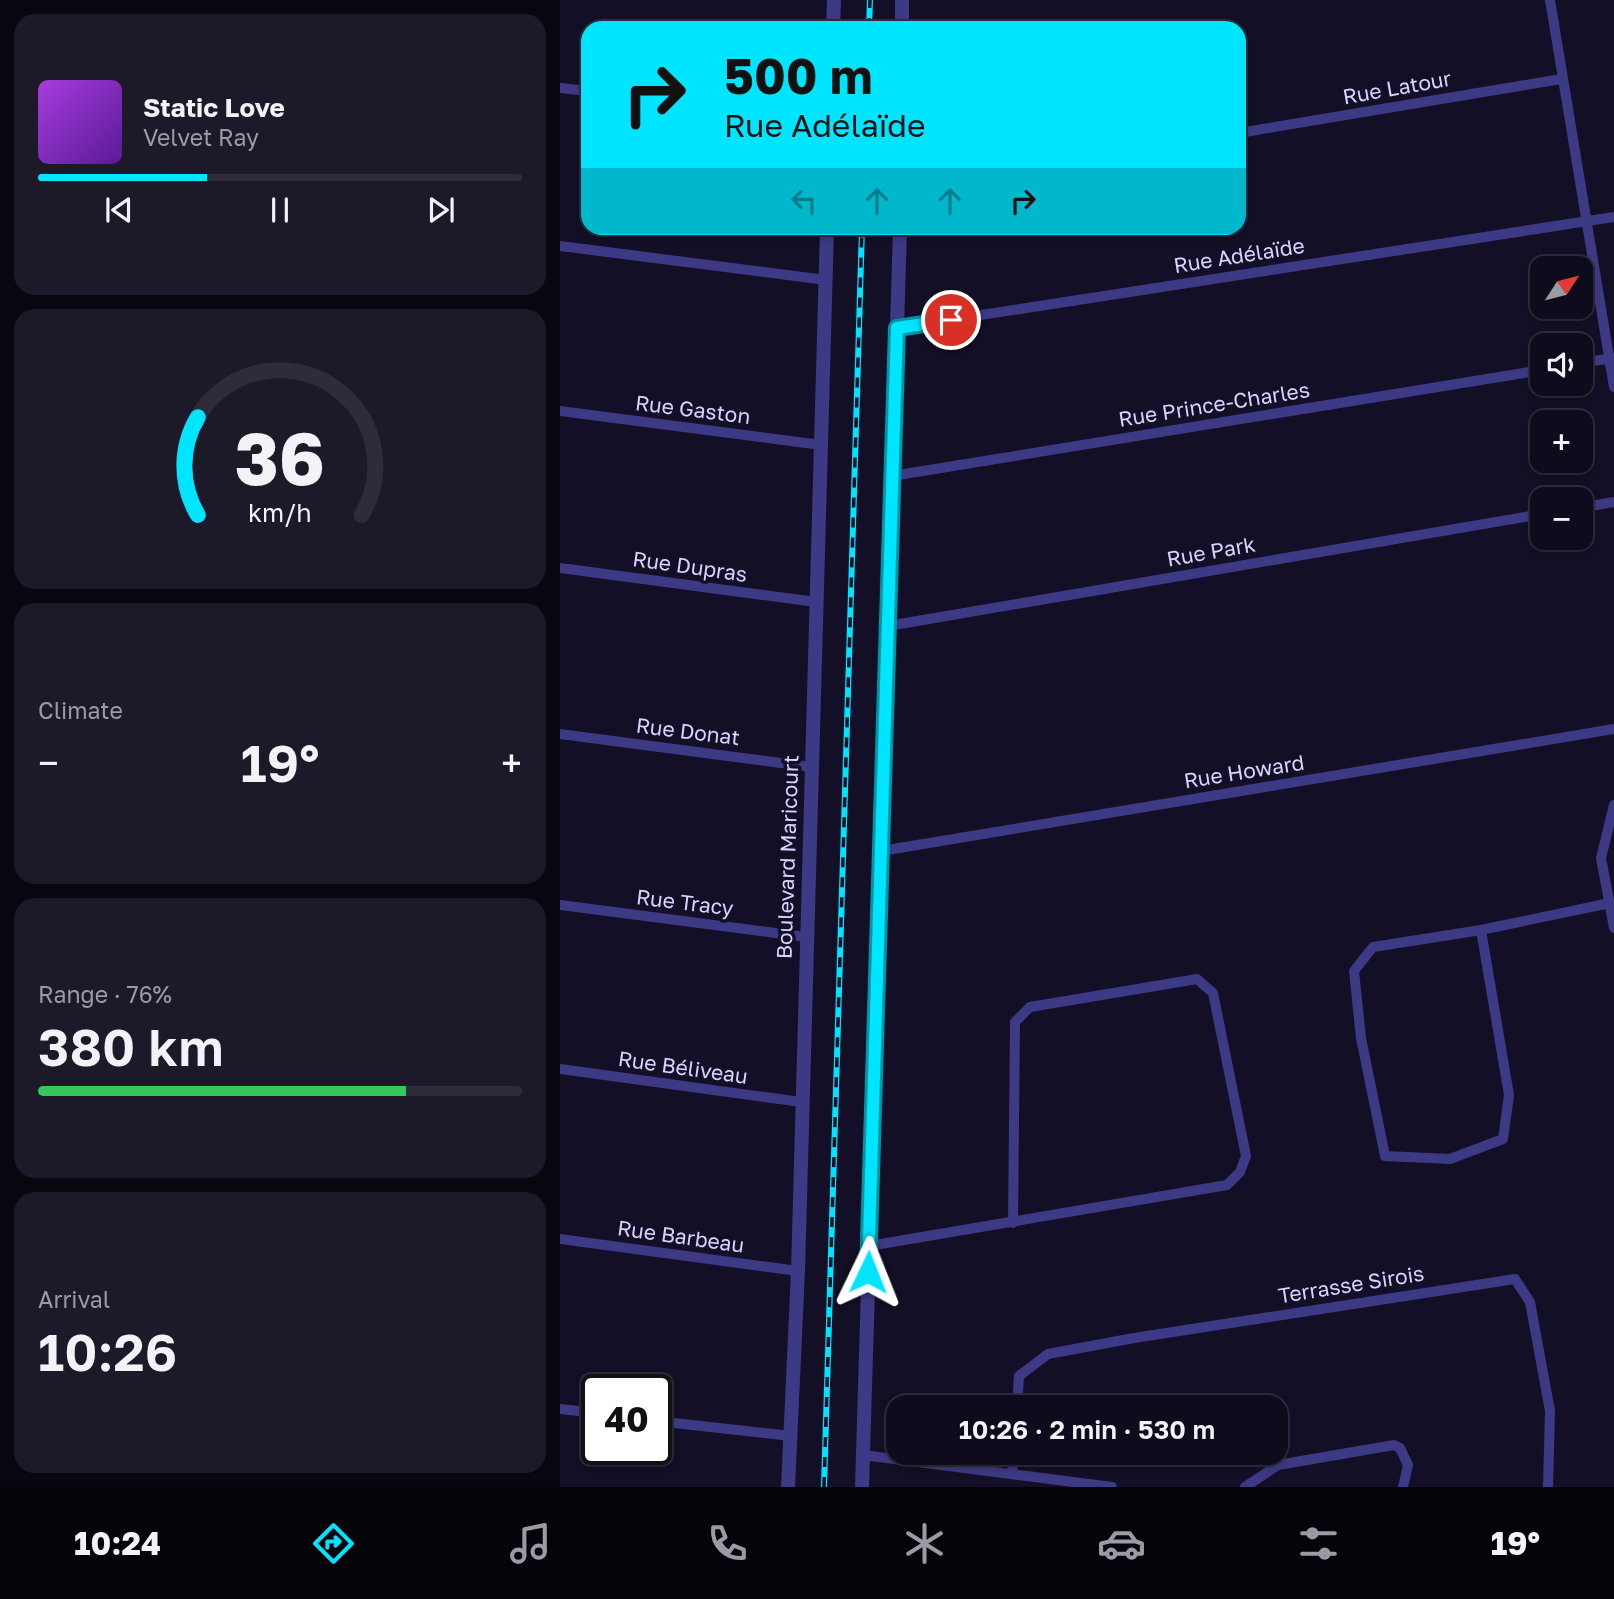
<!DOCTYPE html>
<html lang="en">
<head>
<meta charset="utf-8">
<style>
  :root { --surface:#0e0b1c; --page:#1c1929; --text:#f1f3f6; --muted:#9b9ba3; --line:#2e2b3b; --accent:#00e5ff }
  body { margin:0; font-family:"Golos Text",sans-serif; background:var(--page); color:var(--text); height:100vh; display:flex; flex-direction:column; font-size:26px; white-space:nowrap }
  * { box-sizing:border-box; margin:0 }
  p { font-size:23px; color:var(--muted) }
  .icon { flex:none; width:38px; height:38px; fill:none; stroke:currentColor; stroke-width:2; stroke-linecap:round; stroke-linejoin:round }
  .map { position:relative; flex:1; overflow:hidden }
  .sheet { display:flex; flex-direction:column; gap:14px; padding:14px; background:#08060f; width:560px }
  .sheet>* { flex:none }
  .hud { position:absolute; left:21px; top:21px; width:665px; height:214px; border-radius:21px; box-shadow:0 4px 10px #0003,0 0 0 2px var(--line); background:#00e5ff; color:#111; overflow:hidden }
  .needle { width:46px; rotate:54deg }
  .tools { position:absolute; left:970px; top:256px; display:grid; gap:14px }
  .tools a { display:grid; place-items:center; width:63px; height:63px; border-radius:14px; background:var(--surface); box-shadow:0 4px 10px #0003,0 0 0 2px var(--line); font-size:35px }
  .speed { position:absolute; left:21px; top:1374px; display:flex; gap:14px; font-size:35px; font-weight:700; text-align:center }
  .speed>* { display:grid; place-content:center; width:91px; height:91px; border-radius:50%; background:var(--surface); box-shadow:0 4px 10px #0003,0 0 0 2px var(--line); line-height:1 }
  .speed .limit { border:4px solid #111; border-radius:10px; background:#fff; color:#111 }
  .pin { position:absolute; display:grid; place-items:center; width:60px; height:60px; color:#fff; margin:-30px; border:4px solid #fff; border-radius:50%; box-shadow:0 2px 7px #0007 }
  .me { position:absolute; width:77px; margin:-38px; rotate:2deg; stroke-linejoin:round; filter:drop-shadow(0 0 5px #0008) }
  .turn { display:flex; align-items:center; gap:24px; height:147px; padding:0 28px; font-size:32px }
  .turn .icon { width:91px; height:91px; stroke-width:2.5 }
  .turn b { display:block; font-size:49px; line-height:60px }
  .lanes { display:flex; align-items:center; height:66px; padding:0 28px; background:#0003; justify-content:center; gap:35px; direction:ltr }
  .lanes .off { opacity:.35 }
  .big { font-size:52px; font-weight:600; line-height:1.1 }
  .sheet .widget { flex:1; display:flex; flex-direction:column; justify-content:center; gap:10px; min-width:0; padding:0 24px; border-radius:21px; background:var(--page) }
  .sheet .dial { align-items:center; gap:0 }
  .dial svg { height:182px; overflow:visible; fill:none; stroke:var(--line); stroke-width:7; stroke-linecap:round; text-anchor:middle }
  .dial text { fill:var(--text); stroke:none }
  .song { display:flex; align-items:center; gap:21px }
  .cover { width:84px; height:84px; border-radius:10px; background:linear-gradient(135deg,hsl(280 70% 55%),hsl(270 70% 35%)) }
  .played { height:7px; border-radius:4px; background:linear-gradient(90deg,var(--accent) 35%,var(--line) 35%) }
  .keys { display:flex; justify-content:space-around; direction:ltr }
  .heat { display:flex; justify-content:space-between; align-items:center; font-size:38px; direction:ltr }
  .charge { height:10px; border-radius:5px; background:linear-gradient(90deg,#34c759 76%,var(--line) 0) }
  .trip { position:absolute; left:326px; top:1395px; width:402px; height:70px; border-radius:21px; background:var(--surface); box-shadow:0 4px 10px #0003,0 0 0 2px var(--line); font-weight:600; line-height:70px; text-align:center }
  .tabs { display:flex; height:112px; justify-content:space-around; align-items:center; background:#06040b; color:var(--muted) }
  .tabs .icon { width:49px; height:49px }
  .tabs .active { color:var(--accent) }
  .tabs b { font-size:32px; color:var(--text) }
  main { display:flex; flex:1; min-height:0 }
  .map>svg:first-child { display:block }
</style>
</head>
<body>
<main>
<section class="sheet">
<div class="widget">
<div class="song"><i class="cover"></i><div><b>Static Love</b><p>Velvet Ray</p></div></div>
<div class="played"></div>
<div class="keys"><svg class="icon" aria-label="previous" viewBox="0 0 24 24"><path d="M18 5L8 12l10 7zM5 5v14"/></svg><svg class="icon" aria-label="pause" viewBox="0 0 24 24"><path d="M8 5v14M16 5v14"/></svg><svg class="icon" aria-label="next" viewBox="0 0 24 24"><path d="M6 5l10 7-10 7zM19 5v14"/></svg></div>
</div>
<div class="widget dial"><svg viewBox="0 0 100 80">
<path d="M14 69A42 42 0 1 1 86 69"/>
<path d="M14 69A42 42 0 0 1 14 26" stroke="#00e5ff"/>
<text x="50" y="56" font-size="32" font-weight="700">36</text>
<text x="50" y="72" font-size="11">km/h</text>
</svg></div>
<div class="widget"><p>Climate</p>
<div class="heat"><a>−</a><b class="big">19°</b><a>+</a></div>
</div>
<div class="widget"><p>Range · 76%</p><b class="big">380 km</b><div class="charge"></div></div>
<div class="widget"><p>Arrival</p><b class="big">10:26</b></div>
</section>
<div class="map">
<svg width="1054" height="1487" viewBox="0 0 1054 1487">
  <rect width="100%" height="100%" fill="#130f26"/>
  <path fill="#241b47" d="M 195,22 L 225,26 L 225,28 L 194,28 Z"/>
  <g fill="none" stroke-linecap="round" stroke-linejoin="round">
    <g stroke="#3d3a85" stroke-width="10">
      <path d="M 990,0 L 1054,387"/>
      <path d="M 0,88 L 28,91"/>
      <path d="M 679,133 L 1001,79"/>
      <path d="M 0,246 L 266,280"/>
      <path d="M 337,328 L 1054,217"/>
      <path d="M 1020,363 L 1054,358"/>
      <path d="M 0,411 L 261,445"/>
      <path d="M 332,476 L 982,370"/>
      <path d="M 1020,508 L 1054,502"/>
      <path d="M 0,568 L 256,602"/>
      <path d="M 328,626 L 982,514"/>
      <path d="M 0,734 L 251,767"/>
      <path d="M 1054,805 L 1041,858 L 1054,928"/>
      <path d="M 321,851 L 1054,729"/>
      <path d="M 0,905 L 246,937"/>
      <path d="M 921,930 L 949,1095 L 943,1139 L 890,1159 L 825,1156 L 801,1038 L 794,971 L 813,947 L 921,930 L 1050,903"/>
      <path d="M 0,1069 L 241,1102"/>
      <path d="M 0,1239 L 238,1271"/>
      <path d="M 309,1246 L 667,1185 L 680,1172 L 686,1156 L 653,993 L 637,979 L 470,1007 L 455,1022 L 453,1223"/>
      <path d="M 457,1407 L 459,1376 L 488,1354 L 574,1338 L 955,1279 L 970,1302 L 990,1411 L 988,1487"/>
      <path d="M 0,1409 L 37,1413"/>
      <path d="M 96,1421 L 231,1436"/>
      <path d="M 303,1455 L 552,1487"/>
      <path d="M 452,1474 L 454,1452"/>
      <path d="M 685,1487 L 718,1465 L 834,1445 L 840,1448 L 848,1465 L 843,1487"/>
    </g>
    <g stroke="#3d3a85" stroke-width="14">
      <path d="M 273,28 L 274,0"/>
      <path d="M 342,28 L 342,0"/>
      <path d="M 228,1487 L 238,1271 L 267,228"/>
      <path d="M 302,1487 L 340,228"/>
    </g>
    <defs>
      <g id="rail">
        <path d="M 309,28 L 310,0"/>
        <path d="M 264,1487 L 302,228"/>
      </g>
    </defs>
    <use href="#rail" stroke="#00e5ff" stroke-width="6"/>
    <use href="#rail" stroke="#130f26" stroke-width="3.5" stroke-dasharray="10" stroke-linecap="butt"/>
  </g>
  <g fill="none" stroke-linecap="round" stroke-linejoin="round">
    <defs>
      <path id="route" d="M 308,1272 L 337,328 L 391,320"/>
    </defs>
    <use href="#route" stroke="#0095a6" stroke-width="18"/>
    <use href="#route" stroke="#00e5ff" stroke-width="12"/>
  </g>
  <g text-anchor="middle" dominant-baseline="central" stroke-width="7" stroke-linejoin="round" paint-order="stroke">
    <g font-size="21" fill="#d9d4ff" stroke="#130f26">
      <text transform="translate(837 87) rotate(-10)">Rue Latour</text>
      <text transform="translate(679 255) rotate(-9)">Rue Adélaïde</text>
      <text transform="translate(654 404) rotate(-9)">Rue Prince-Charles</text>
      <text transform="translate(133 409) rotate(7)">Rue Gaston</text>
      <text transform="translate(651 551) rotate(-10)">Rue Park</text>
      <text transform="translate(130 566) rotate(8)">Rue Dupras</text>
      <text transform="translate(128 731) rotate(7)">Rue Donat</text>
      <text transform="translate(684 771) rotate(-9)">Rue Howard</text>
      <text transform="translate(227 857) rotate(-88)">Boulevard Maricourt</text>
      <text transform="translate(125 902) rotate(7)">Rue Tracy</text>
      <text transform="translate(123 1067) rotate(8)">Rue Béliveau</text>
      <text transform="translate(121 1236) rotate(8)">Rue Barbeau</text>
      <text transform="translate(791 1284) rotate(-9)">Terrasse Sirois</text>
    </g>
  </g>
</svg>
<div class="tools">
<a><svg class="needle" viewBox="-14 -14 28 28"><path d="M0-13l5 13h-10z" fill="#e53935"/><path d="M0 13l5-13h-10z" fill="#9b9ba3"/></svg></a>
<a><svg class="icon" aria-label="sound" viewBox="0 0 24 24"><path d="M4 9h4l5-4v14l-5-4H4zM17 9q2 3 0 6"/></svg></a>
<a>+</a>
<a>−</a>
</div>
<div class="speed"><div class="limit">40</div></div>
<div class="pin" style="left:391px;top:320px;background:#d93025"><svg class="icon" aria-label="arrive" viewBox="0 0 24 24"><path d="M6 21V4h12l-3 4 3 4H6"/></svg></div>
<svg class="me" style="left:308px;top:1272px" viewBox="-20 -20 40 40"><path d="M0-17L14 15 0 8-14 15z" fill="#00e5ff" stroke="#fff" stroke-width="4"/></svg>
<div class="trip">10:26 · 2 min · 530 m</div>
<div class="hud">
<div class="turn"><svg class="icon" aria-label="right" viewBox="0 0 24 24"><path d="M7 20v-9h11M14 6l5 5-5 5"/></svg><div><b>500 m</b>Rue Adélaïde</div></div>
<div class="lanes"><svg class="icon off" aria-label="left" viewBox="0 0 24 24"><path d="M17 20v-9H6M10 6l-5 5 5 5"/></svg><svg class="icon off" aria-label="ahead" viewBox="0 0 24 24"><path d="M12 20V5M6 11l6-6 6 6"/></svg><svg class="icon off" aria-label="ahead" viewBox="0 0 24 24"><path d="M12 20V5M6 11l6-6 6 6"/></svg><svg class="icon" aria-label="right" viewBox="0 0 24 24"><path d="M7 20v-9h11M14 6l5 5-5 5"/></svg></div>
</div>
</div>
</main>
<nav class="tabs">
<b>10:24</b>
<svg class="icon active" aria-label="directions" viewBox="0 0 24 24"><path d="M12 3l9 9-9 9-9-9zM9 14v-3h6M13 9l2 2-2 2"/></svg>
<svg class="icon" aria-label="music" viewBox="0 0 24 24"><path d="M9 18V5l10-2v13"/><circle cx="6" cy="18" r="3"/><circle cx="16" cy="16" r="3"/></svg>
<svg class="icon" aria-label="phone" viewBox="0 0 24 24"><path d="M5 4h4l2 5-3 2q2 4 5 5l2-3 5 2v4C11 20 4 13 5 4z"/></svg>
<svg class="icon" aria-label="climate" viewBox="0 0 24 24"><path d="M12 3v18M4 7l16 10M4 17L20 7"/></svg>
<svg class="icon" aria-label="car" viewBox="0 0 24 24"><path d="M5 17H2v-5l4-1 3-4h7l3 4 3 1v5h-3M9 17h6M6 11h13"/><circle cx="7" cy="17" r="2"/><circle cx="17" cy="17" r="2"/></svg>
<svg class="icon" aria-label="filters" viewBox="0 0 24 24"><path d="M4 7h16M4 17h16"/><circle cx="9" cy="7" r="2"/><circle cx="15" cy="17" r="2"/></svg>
<b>19°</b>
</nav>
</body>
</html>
